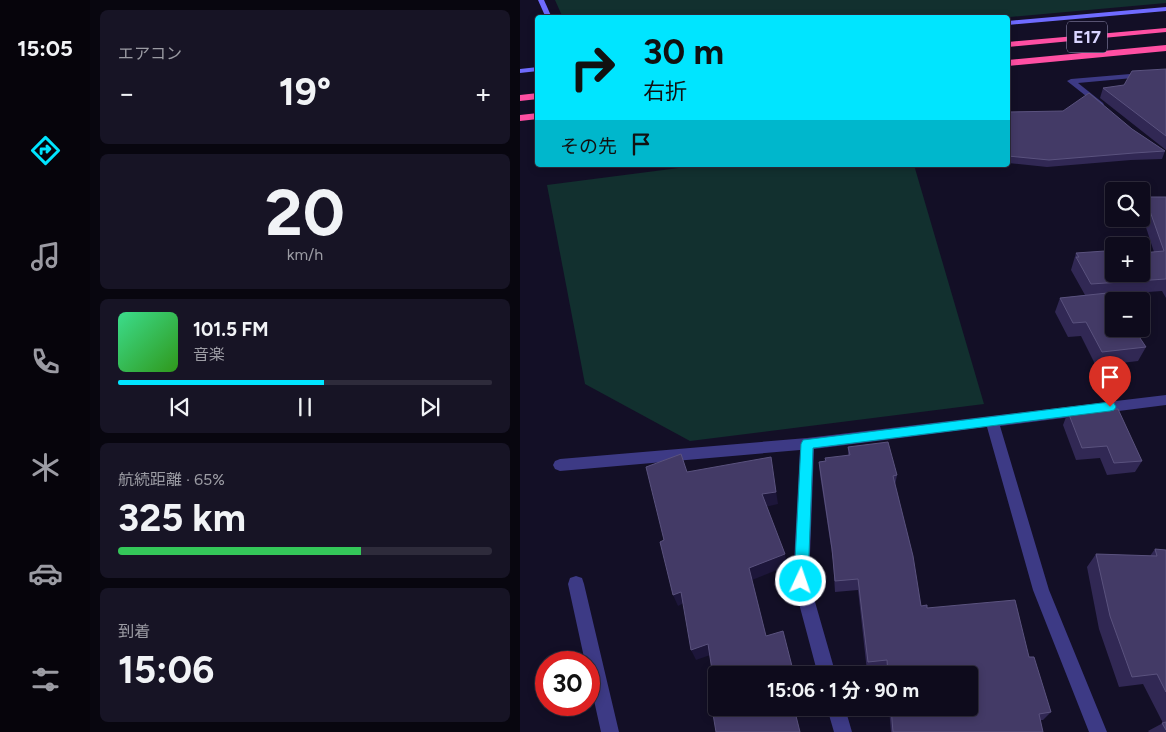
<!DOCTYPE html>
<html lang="ja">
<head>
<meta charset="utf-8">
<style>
  :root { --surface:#0e0b1c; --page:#171425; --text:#f1f3f6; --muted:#9b9ba3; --line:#2e2b3b; --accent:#00e5ff }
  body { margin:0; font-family:Figtree,"Noto Sans JP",sans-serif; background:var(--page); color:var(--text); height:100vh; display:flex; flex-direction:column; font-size:19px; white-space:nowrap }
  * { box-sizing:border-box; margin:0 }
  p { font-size:16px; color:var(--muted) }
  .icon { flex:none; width:28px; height:28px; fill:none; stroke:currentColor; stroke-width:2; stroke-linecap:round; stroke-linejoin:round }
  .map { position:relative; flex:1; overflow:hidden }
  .details { display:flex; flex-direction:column; gap:10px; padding:10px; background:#08060f; width:430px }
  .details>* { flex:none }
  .top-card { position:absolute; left:15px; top:15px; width:475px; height:152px; border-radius:5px; box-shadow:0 2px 8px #0003,0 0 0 1px var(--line); background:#00e5ff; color:#111; overflow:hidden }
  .fabs { position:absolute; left:585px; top:182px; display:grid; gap:10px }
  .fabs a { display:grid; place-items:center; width:45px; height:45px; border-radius:5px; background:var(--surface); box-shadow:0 2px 8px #0003,0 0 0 1px var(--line); font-size:25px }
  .speed { position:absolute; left:15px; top:651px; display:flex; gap:10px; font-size:25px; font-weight:700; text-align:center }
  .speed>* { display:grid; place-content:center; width:65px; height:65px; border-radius:50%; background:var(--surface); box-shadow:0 2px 8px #0003,0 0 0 1px var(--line); line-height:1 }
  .speed .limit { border:8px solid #d22; background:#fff; color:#111 }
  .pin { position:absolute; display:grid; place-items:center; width:42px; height:42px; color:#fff; margin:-51px -21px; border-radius:50% 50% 50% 0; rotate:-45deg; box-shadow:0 0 5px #0007 }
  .pin .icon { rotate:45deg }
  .me { position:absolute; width:55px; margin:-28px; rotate:3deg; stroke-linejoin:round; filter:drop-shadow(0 0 4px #0008) }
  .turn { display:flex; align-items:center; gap:18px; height:105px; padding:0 25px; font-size:22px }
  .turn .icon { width:65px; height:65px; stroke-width:2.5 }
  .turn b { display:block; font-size:35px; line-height:42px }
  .then { display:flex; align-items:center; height:48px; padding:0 25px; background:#0003; gap:10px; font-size:19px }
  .big { font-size:38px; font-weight:700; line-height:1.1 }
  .details .tile { flex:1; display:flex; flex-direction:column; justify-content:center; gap:8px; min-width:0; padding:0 18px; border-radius:8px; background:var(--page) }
  .details .dial { align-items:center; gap:0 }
  .dial b { font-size:65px; line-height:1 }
  .song { display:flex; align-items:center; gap:15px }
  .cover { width:60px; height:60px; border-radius:8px; background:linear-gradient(135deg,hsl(150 70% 55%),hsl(110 70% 35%)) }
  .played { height:5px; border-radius:2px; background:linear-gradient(90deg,var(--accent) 55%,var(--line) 55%) }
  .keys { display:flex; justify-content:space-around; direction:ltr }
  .heat { display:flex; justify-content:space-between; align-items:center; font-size:28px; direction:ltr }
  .charge { height:8px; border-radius:4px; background:linear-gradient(90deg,#34c759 65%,var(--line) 0) }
  .trip { position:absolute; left:188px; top:666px; width:270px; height:50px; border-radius:5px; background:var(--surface); box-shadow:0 2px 8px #0003,0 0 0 1px var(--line); font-weight:700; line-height:50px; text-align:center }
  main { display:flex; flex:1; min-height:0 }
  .dock { display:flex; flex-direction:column; width:90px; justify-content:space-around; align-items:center; background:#06040b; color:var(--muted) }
  .dock .icon { width:35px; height:35px }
  .dock .on { color:var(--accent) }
  .dock b { font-size:22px; color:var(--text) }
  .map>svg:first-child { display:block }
</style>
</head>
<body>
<main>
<nav class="dock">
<b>15:05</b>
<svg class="icon on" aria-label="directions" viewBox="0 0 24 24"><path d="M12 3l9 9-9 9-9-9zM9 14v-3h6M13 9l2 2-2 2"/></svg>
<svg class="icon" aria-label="music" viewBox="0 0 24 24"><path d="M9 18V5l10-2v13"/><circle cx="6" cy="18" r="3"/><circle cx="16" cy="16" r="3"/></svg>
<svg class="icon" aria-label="phone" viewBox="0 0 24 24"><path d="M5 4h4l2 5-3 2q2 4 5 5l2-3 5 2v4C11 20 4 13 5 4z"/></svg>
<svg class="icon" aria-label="climate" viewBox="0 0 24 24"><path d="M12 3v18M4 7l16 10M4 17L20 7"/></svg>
<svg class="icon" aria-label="car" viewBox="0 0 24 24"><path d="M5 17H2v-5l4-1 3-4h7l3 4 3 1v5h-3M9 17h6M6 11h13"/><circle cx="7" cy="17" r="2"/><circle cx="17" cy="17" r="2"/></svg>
<svg class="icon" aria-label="filters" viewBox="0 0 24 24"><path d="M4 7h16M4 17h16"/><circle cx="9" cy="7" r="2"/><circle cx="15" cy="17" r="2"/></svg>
</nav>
<section class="details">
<div class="tile"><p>エアコン</p>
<div class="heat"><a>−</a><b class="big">19°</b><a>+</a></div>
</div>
<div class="tile dial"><b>20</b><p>km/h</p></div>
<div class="tile">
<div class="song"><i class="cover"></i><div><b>101.5 FM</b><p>音楽</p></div></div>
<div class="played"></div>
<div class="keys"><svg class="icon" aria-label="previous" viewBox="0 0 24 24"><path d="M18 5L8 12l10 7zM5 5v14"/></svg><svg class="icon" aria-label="pause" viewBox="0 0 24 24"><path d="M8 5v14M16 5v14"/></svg><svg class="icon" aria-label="next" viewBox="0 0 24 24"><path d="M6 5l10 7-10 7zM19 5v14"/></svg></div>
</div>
<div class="tile"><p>航続距離 · 65%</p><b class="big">325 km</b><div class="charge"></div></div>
<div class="tile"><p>到着</p><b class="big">15:06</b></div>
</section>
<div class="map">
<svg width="646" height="732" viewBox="0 0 646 732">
  <rect width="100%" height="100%" fill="#130f26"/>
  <g fill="#12302f">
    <path d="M 35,0 L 646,0 L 646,3 L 479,18 L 43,18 Z"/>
    <path d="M 182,165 L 394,165 L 464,404 L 170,441 L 65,384 L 27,185 Z"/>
  </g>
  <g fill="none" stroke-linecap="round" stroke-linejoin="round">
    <g fill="#3d3a85" fill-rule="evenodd">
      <path d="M 646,71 L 646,75 L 558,83 L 583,103 L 584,105 L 580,107 L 547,81 L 551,79 Z"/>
      <path d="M 646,395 L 646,405 L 480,426 L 529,590 L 587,732 L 569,732 L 513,590 L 467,427 L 294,449 L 289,581 L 316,675 L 298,675 L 273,581 L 280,450 L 40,471 L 35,469 L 33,465 L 35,461 L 40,459 L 287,438 Z"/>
      <path d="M 56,576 L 62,578 L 64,584 L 99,732 L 81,732 L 69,678 L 69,662 L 65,662 L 48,584 L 50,578 Z"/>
      <path d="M 307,708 L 325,708 L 332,732 L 314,732 Z"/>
    </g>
    <g fill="#6f6bff" fill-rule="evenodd">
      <path d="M 18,0 L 24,0 L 32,18 L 26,18 Z"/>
      <path d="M 646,7 L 646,11 L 488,25 L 488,21 Z"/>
      <path d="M 18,67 L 18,71 L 0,73 L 0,69 Z"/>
    </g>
    <g fill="#ff4fa3" fill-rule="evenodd">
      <path d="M 646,28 L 646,32 L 488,47 L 488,42 Z"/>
      <path d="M 646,45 L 646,51 L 488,66 L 488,60 Z"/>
      <path d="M 18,93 L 18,99 L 0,101 L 0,95 Z"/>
      <path d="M 18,113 L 18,119 L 0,121 L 0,115 Z"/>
    </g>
  </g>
  <g fill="#312854">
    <path d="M 646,69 L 646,150 L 580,98 L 583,88 L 604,85 Z"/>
    <path d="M 488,112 L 612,129 L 645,151 L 642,159 L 611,160 L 527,167 L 488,163 Z"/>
    <path d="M 625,197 L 646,197 L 646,298 L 642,291 L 599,294 L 594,301 L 626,347 L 618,361 L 576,366 L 561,336 L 548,337 L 535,312 L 540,298 L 565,295 L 551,270 L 556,253 L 588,255 L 634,252 L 621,212 L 621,207 Z"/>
    <path d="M 548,412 L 622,461 L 615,472 L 587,475 L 580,458 L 556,460 L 543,425 Z"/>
    <path d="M 328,447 L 377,475 L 375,485 L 401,606 L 407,608 L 509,657 L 531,712 L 523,720 L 520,720 L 523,732 L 371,732 L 369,708 L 449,708 L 449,675 L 366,675 L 365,669 L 347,671 L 338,590 L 315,592 L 313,560 L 300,475 L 299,462 L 328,455 Z"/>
    <path d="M 635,549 L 646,550 L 646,732 L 629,732 L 628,731 L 643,723 L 623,684 L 599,687 L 579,629 L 567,567 L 576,554 L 630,556 Z"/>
  </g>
  <g fill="#1d163a">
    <path d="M 251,457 L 258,504 L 245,507 L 242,494 Z"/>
    <path d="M 265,554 L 267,566 L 232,580 L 229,568 Z"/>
    <path d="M 161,592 L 166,602 L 158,606 L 153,595 Z"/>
    <path d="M 188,644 L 193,654 L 176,660 L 171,650 Z"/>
  </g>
  <g fill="#433a66" stroke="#5a527e">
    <path d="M 646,69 L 646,136 L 583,88 L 604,85 L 612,71 Z"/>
    <path d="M 569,93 L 612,129 L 645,151 L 614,153 L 529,160 L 488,156 L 488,112 L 543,111 Z"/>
    <path d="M 625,197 L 646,197 L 646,279 L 571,284 L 556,257 L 559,257 L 556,253 L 585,251 L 588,255 L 594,255 L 594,274 L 621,274 L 621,253 L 644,251 Z"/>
    <path d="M 597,292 L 602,301 L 594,301 L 594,329 L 614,329 L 626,347 L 582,352 L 566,322 L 553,323 L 540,298 Z"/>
    <path d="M 598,409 L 622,461 L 594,463 L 587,446 L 562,448 L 548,412 Z"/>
    <path d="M 368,442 L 377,475 L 373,476 L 393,556 L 401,606 L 407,605 L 407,608 L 495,600 L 509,657 L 514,657 L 531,712 L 519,714 L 523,732 L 373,732 L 371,708 L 449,708 L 449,675 L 368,675 L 367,660 L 348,662 L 338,579 L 315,581 L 312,549 L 299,462 L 306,461 L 305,458 L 330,455 L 328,447 Z"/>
    <path d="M 161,454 L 167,472 L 251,457 L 256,492 L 242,494 L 265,554 L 229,568 L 246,636 L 263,631 L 274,674 L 196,675 L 196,696 L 188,644 L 171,650 L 161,592 L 153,595 L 140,542 L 144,540 L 126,467 Z"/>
    <path d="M 635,549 L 646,550 L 646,692 L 637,674 L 612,677 L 590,616 L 576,554 L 637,556 Z"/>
    <path d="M 198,708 L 274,708 L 280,732 L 196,732 L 193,714 L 199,712 Z"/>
    <path d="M 646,722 L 646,730 L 642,723 Z"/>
  </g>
  <path fill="#00e5ff" stroke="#0095a6" d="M 590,402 L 594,403 L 596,407 L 594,410 L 590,411 L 293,448 L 288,581 L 286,586 L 281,588 L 276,586 L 274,581 L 281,444 L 283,440 Z"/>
  <g text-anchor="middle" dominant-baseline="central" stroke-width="5" stroke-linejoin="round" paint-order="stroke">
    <rect fill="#130f26" stroke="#9e99be" stroke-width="1" x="547" y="21.5" width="40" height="31" rx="4"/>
    <g font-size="18" font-weight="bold" fill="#d9d4ff">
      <text x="567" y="37">E17</text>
    </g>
  </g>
</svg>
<div class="fabs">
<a><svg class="icon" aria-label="search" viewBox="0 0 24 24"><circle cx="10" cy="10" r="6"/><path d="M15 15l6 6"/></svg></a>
<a>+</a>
<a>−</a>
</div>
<div class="speed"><div class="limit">30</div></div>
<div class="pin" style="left:590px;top:407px;background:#d93025"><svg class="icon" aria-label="arrive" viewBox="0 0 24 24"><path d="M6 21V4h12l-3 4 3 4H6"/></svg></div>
<svg class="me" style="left:281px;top:581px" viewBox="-20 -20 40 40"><circle r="17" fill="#00e5ff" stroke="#fff" stroke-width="3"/><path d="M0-11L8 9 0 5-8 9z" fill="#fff"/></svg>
<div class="trip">15:06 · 1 分 · 90 m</div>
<div class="top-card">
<div class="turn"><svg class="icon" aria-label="right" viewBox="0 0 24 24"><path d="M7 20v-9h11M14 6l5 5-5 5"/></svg><div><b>30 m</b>右折</div></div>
<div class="then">その先<svg class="icon" aria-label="arrive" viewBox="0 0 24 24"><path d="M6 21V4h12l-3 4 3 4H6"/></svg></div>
</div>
</div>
</main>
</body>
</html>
